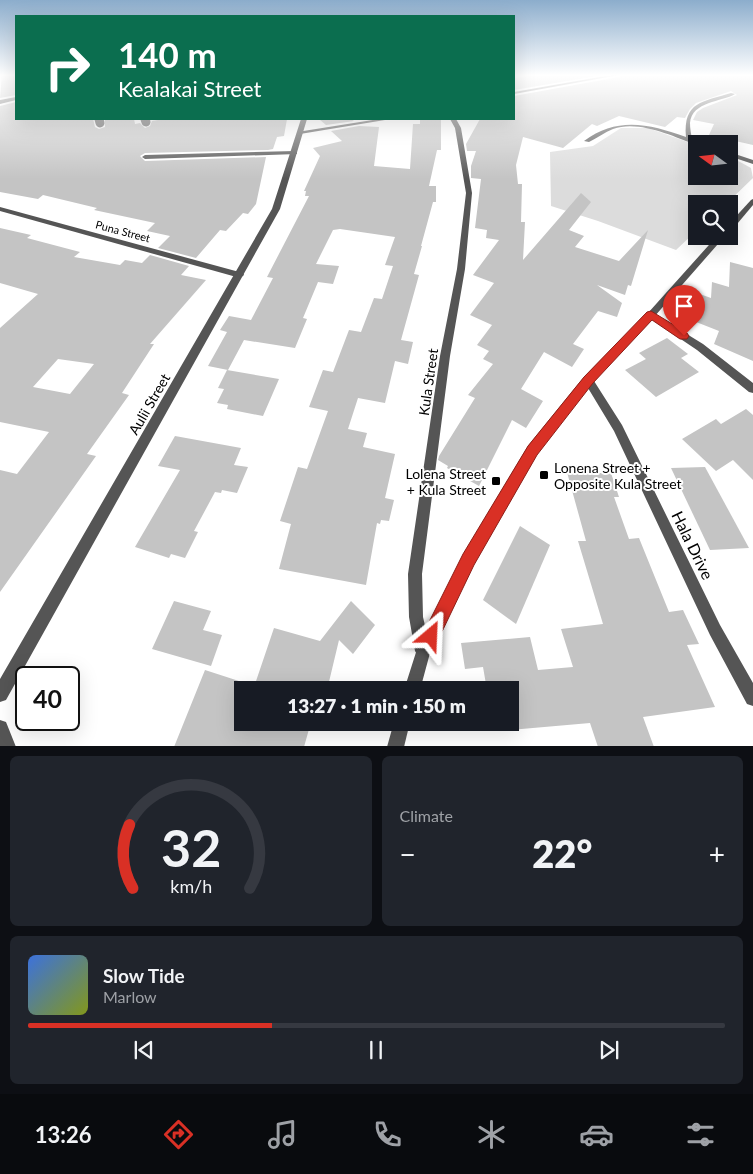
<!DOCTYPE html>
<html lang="en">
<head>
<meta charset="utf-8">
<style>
  :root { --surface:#171b24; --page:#20242c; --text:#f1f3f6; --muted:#9ea1a6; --line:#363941; --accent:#d93025 }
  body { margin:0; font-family:Lato,sans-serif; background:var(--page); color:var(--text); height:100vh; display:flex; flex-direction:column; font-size:19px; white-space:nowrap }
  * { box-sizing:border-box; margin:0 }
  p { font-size:16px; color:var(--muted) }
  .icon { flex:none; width:28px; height:28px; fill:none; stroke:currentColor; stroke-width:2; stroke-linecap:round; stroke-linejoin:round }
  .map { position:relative; height:746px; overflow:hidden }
  .sheet { display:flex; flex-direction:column; gap:10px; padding:10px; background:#0d0f14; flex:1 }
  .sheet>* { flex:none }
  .top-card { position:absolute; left:15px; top:15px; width:500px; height:105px; border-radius:0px; box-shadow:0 5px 20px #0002; background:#0b6e4f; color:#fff; overflow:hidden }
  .needle { width:32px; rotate:285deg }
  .controls { position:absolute; left:688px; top:135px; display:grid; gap:10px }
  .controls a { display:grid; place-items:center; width:50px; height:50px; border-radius:0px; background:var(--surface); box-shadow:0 5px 20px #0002; font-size:25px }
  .speed { position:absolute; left:15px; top:666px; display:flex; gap:10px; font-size:25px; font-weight:700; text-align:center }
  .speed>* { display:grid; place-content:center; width:65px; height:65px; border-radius:50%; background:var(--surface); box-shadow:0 5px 20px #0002; line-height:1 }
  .speed .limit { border:2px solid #111; border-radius:8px; background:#fff; color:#111 }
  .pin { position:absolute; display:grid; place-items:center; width:42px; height:42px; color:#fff; margin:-51px -21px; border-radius:50% 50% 50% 0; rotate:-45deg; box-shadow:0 0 5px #0007 }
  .pin .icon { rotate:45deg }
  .me { position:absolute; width:55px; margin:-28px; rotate:26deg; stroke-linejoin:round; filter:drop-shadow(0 0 4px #0008) }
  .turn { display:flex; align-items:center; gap:18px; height:105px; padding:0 20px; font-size:22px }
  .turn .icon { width:65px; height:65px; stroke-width:2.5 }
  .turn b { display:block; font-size:35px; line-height:42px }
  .big { font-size:38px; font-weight:800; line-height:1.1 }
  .sheet .card { flex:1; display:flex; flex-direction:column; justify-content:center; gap:8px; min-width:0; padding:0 18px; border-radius:8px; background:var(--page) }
  .sheet .dial { align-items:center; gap:0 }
  .dial svg { height:130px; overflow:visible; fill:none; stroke:var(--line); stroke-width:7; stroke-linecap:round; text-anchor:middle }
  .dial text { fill:var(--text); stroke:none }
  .song { display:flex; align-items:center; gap:15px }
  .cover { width:60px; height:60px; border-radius:8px; background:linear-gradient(135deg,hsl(220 70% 55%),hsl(70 70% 35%)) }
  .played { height:5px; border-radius:2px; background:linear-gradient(90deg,var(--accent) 35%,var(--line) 35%) }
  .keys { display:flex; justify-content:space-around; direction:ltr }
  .heat { display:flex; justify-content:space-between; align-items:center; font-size:28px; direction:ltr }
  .sheet .tiles { flex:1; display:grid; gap:10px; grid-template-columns:1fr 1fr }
  .card:last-child { grid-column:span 2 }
  .trip { position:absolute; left:234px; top:681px; width:285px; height:50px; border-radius:0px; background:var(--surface); box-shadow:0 5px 20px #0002; font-weight:800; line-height:50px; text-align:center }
  .dock { display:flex; height:80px; justify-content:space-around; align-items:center; background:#090b0e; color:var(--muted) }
  .dock .icon { width:35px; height:35px }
  .dock .selected { color:var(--accent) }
  .dock b { font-size:22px; color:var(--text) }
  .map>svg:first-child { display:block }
</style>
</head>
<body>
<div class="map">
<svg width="753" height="747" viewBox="0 0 753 747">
  <rect width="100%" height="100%" fill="#fff"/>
  <path fill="#dcdcdc" d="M 621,128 L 648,128 L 696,145 L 696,176 L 729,176 L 729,156 L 751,168 L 753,178 L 726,204 L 696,204 L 696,231 L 676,250 L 598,221 L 551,206 L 550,152 L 593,146 Z"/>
  <g fill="#c4c4c4" fill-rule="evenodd">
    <path d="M 2,75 L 16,75 L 16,95 L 0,98 Z"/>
    <path d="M 538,75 L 602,75 L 514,90 L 514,78 Z"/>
    <path d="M 621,75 L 753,75 L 753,145 L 709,135 L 714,124 L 693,120 L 697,112 L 703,108 L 737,95 L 731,91 L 696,103 L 690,109 L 685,118 L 677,117 L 665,127 L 619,116 L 597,126 L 592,124 L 563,148 L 523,137 L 516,165 L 518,184 L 522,184 L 521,222 L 525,222 L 523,260 L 581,193 L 591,202 L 569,230 L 584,236 L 575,247 L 619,261 L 648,230 L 631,286 L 628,285 L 625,295 L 597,285 L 622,303 L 617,317 L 598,311 L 573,344 L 584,349 L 572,367 L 544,352 L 521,389 L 543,401 L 526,428 L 512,420 L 479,486 L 447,468 L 448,466 L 438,460 L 439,456 L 475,398 L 468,395 L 493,364 L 483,359 L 489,351 L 477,345 L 492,325 L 470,315 L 494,283 L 473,275 L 499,240 L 486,238 L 487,230 L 475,228 L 481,179 L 471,178 L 471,166 L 476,151 L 467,151 L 466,144 L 480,119 L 514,119 L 514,96 L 619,77 Z"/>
    <path d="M 16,102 L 16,119 L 93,119 L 95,127 L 99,129 L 105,127 L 105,119 L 134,119 L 135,124 L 140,123 L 145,128 L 150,126 L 152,121 L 164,119 L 287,119 L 284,136 L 277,137 L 273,149 L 268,150 L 145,153 L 140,156 L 145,161 L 266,157 L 256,204 L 248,214 L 243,213 L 226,231 L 220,230 L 196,258 L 158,248 L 170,236 L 147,231 L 155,223 L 94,210 L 97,208 L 43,195 L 38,199 L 0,192 L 0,106 Z"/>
    <path d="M 319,119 L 351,119 L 354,121 L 326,125 Z"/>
    <path d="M 420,119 L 441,119 L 441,150 L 437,150 L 429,186 L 436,186 L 436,202 L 433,202 L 421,246 L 422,246 L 414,274 L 419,275 L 401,340 L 413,342 L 408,364 L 395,361 L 385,403 L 358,398 L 348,429 L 367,433 L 363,447 L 395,454 L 385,498 L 394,500 L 389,521 L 381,520 L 380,524 L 377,523 L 366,585 L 279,569 L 291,524 L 280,521 L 298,467 L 307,469 L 328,411 L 309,407 L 323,370 L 333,372 L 349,330 L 361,332 L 374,298 L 382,299 L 393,266 L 385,265 L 395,237 L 340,229 L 333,230 L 316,264 L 339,266 L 333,284 L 318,282 L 303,318 L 307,319 L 295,348 L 244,340 L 228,370 L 208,366 L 227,332 L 220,330 L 229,316 L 251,320 L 273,278 L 267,277 L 309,196 L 305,196 L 306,191 L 304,191 L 320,156 L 313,148 L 342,141 L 331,131 L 359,126 L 379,127 L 374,166 L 410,169 L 413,124 L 420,124 Z"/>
    <path d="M 0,228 L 31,235 L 27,238 L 80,252 L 74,257 L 120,265 L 125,260 L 142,263 L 150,255 L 189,266 L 181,275 L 206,280 L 150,344 L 154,344 L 122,393 L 129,395 L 87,454 L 96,456 L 0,592 L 0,470 L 17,474 L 49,432 L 0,422 L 0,328 L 38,294 L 0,283 ZM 58,359 L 94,364 L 70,394 L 33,387 Z"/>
    <path d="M 730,262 L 753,268 L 753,361 L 714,344 L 719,331 L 686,318 L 694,292 L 711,298 L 712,282 L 729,287 Z"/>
    <path d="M 667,338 L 688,354 L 681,358 L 699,372 L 656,397 L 625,370 L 646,359 L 639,353 Z"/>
    <path d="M 227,370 L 279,379 L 263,416 L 227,409 L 228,405 L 217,403 L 224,389 L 218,388 Z"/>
    <path d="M 746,409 L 753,415 L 753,480 L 733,460 L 716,471 L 682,439 L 716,419 L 721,424 Z"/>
    <path d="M 175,436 L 241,448 L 234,465 L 248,467 L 237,493 L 222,490 L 221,493 L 215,492 L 194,531 L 198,532 L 185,558 L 171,554 L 169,558 L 135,547 L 180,470 L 158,466 Z"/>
    <path d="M 565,465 L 588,466 L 590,473 L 611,473 L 619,497 L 614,497 L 629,539 L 639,538 L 669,612 L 683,610 L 699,644 L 687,645 L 715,707 L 643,717 L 654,747 L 598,747 L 590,723 L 510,730 L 510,690 L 487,690 L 483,667 L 465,669 L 461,643 L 530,637 L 538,670 L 573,667 L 561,629 L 603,624 L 578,541 L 586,541 Z"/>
    <path d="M 705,467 L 749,548 L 710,550 L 671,468 Z"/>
    <path d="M 520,526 L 550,545 L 516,624 L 483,600 Z"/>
    <path d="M 174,601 L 211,611 L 203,630 L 222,635 L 211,666 L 152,649 Z"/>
    <path d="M 351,601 L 375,625 L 353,654 L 339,640 L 328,686 L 321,684 L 320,690 L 253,690 L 274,628 L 320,641 Z"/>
    <path d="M 205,670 L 242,682 L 242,722 L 311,722 L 304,747 L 174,747 Z"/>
  </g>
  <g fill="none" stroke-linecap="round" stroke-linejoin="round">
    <g stroke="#555" stroke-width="9">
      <path d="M 99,119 L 100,123"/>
      <path d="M 145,119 L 146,122"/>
    </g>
    <g fill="#555" fill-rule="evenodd">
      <path d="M 611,75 L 619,75 L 514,94 L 514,92 Z"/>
      <path d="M 731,93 L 735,94 C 722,102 692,101 690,123 C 690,128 691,134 692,139 L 703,144 L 696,145 C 672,136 639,120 613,129 C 605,132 597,138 589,142 L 584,141 C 617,116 650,124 686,137 C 683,101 703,102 731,93 Z"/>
      <path d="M 16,97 L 16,100 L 0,104 L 0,100 Z"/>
      <path d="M 379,119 L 391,119 L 300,134 L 297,132 Z"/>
      <path d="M 450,119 L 456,119 L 461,128 L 472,193 L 465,269 L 450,356 L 422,574 L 423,617 L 431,651 L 428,656 L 423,659 L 418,656 L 415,651 L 409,617 L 408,574 L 440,356 L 457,269 L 466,193 L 455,128 Z"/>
      <path d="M 295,151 L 297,152 L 297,154 L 145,159 L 142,157 L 145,155 Z"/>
      <path d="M 729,152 L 753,160 L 753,164 L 729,156 Z"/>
      <path d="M 0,207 L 243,273 L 244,275 L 240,278 L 0,211 Z"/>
      <path d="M 651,312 L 703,344 L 753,383 L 753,393 L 749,392 L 697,350 L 648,317 L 647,315 L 648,313 Z"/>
    </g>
    <g fill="#555" fill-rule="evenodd">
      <path d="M 301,119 L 307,119 L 280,209 L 6,700 L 0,702 L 0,679 L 272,209 Z"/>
      <path d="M 753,199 L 753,205 L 732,230 L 729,230 L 729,224 L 751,200 Z"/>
      <path d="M 717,236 L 725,236 L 654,317 L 594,381 L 622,425 L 720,625 L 753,683 L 753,706 L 747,704 L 710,635 L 614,431 L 588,388 L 536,454 L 473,565 L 430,653 L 420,690 L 404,690 L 418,646 L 463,555 L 528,446 L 584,377 L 648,313 Z"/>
      <path d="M 0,720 L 6,722 L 16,747 L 0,747 Z"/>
      <path d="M 394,722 L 410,722 L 404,747 L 387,747 Z"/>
    </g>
  </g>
  <linearGradient id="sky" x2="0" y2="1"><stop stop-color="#8cadcc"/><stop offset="0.42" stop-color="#fff"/><stop offset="1" stop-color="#fff" stop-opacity="0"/></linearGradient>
  <rect width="753" height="179" fill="url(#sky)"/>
  <path fill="#d93025" stroke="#8d1f18" d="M 651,311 L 687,333 L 689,336 L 687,339 L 680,339 L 652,320 L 593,383 L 537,455 L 474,565 L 437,642 L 431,644 L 425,642 L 422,636 L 463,554 L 528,446 L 584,377 L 647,312 Z"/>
  <g fill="#000" stroke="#fff" stroke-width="2">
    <rect x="539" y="470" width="10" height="10" rx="2.5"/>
    <rect x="491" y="476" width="10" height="10" rx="2.5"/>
  </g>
  <g text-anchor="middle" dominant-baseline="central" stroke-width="4" stroke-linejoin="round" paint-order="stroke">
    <g font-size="11" fill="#000" stroke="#fff">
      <text transform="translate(123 231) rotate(15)">Puna Street</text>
    </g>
    <g font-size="14" fill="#000" stroke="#fff">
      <text transform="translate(428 382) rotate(-82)">Kula Street</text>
      <text transform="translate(149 404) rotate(-60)">Aulii Street</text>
    </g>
    <g font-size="14" fill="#000" stroke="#fff" text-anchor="start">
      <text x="554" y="467">Lonena Street +<tspan x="554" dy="16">Opposite Kula Street</tspan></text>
      <text x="486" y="473" text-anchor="end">Lolena Street<tspan x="486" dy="16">+ Kula Street</tspan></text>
    </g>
    <g font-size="16" fill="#000" stroke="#fff">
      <text transform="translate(693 545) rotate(64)">Hala Drive</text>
    </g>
  </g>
</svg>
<div class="controls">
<a><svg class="needle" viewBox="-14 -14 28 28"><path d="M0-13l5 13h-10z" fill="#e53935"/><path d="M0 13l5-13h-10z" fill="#9ea1a6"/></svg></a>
<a><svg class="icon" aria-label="search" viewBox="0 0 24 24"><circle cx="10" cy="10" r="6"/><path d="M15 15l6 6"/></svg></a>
</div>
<div class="speed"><div class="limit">40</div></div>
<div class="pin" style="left:684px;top:336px;background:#d93025"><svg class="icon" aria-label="arrive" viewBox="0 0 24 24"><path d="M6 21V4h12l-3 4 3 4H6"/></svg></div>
<svg class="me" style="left:431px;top:636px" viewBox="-20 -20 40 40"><path d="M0-17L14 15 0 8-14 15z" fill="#d93025" stroke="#fff" stroke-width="4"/></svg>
<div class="trip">13:27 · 1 min · 150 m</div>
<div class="top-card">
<div class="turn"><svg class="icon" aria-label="right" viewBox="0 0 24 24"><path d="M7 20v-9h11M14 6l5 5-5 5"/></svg><div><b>140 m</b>Kealakai Street</div></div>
</div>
</div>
<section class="sheet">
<div class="tiles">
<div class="card dial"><svg viewBox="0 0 100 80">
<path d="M14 69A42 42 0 1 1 86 69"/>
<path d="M14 69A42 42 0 0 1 12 30" stroke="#d93025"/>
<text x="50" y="56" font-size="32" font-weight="700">32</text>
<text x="50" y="72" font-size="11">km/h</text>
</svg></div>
<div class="card"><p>Climate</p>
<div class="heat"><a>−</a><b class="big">22°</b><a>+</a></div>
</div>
<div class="card">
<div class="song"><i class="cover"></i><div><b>Slow Tide</b><p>Marlow</p></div></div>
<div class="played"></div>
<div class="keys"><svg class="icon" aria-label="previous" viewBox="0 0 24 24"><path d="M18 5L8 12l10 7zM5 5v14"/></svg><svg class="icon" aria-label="pause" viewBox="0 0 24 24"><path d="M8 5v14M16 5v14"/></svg><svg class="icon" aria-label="next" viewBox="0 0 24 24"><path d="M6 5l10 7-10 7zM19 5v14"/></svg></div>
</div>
</div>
</section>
<nav class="dock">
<b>13:26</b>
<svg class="icon selected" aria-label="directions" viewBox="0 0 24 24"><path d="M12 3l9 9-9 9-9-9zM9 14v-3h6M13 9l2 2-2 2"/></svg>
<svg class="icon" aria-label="music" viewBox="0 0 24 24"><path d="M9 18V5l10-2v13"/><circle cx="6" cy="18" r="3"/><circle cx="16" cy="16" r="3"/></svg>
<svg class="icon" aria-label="phone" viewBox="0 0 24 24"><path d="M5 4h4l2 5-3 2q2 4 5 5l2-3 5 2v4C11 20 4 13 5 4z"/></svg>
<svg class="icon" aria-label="climate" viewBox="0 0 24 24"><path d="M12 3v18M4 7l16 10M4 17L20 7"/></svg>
<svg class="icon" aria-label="car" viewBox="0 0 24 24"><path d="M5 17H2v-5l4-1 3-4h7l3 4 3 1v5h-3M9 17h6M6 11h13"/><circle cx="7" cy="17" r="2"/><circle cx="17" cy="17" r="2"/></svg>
<svg class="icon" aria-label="filters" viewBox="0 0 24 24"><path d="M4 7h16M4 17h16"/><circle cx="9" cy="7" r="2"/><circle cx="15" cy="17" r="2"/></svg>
</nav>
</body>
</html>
